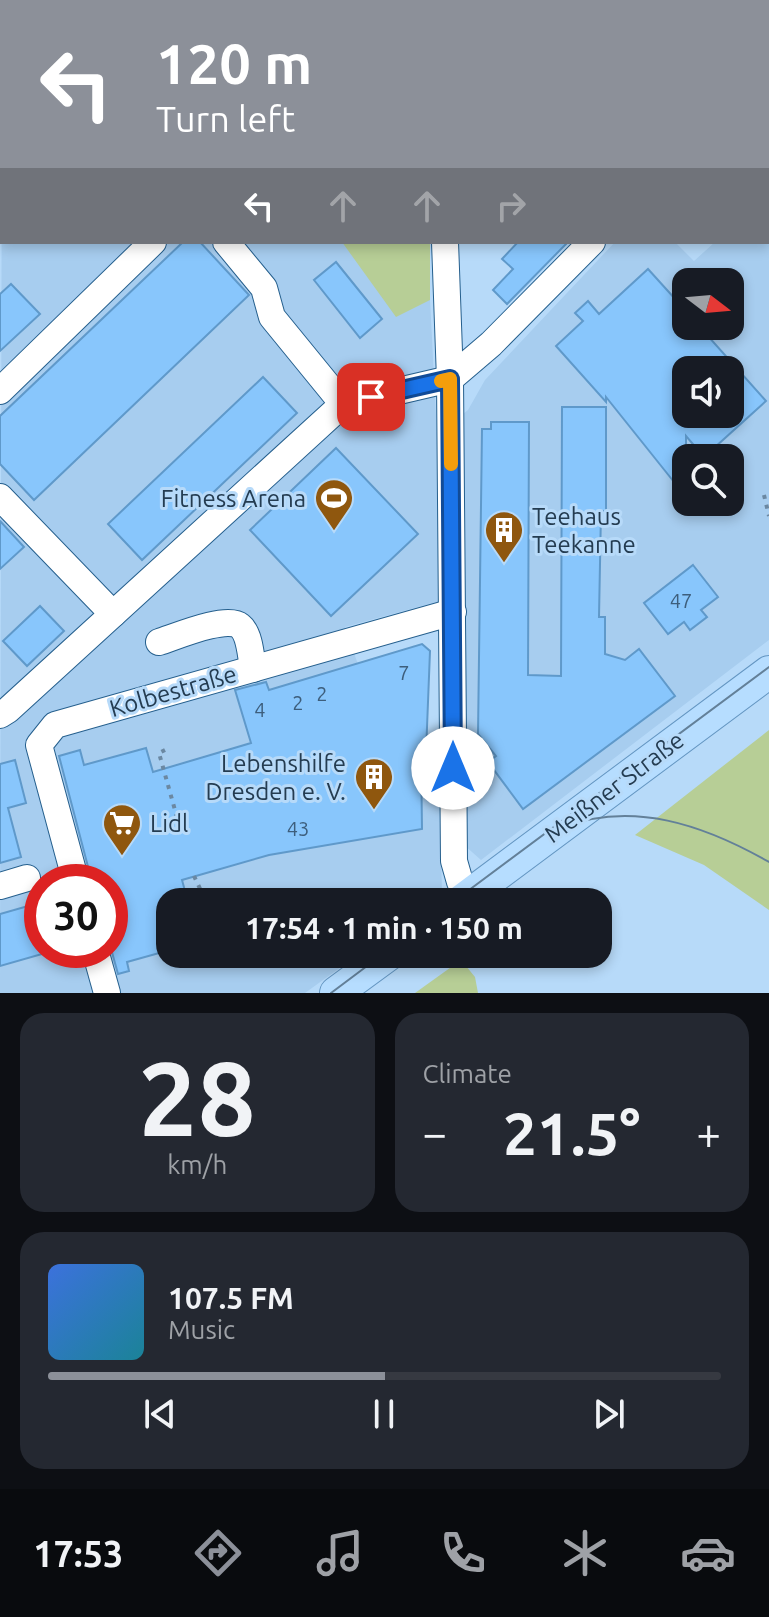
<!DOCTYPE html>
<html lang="en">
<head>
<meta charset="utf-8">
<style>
  :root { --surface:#171b24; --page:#242831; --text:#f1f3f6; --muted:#9ea1a6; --line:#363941; --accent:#8c9099 }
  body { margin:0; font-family:Ubuntu,sans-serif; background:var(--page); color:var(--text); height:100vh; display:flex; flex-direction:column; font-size:30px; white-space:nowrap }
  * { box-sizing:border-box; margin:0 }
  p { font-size:26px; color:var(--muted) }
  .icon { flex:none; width:44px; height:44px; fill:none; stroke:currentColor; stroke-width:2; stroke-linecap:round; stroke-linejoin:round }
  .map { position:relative; height:993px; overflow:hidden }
  .panel { display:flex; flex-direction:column; gap:20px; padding:20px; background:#0d0f14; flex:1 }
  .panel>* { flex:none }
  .guide { position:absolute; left:0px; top:0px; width:770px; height:244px; box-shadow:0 4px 12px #0003; background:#8c9099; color:#fff; overflow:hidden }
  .needle { width:52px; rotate:106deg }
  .fabs { position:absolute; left:672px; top:268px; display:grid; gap:16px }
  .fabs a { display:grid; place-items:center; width:72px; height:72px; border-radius:16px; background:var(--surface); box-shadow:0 4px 12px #0003; font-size:40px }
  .speed { position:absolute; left:24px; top:864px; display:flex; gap:16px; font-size:40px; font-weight:700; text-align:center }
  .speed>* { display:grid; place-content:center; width:104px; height:104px; border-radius:50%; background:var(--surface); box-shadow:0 4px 12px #0003; line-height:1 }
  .speed .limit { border:12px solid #d22; background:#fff; color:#111 }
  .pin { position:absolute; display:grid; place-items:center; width:68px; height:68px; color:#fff; margin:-34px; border-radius:16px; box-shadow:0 4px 12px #0006 }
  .me { position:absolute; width:88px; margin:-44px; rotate:0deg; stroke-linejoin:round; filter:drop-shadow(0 0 6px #0008) }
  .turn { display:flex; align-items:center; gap:28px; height:168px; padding:0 24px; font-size:36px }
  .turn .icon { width:104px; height:104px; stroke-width:2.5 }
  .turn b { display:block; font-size:56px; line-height:68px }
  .lanes { display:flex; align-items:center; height:76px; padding:0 24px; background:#0003; justify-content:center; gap:40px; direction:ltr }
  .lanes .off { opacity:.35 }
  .big { font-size:60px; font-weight:600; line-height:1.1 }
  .panel .tile { flex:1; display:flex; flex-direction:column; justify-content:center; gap:12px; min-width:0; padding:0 28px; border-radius:24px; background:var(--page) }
  .panel .dial { align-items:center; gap:0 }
  .dial b { font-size:104px; line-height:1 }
  .song { display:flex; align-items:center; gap:24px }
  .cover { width:96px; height:96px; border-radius:12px; background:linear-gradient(135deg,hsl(220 70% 55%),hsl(190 70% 35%)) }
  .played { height:8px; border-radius:4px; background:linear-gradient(90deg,var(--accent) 50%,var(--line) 50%) }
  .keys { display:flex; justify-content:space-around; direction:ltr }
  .heat { display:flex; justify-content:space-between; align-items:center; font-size:44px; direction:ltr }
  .panel .tiles { flex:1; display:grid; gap:20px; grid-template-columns:1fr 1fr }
  .tile:last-child { grid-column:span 2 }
  .trip { position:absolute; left:156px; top:888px; width:456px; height:80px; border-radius:24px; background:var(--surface); box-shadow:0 4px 12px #0003; font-weight:600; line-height:80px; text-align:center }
  .dock { display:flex; height:128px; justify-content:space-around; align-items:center; background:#090b0e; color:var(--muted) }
  .dock .icon { width:56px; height:56px }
  .dock .selected { color:var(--accent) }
  .dock b { font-size:36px; color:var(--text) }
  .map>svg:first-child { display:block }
</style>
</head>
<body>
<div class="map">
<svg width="769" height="993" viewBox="0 0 769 993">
  <rect width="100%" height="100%" fill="#b7daf9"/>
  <path fill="#a7cdef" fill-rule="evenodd" d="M 2,36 L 2,242 L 430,242 L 430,300 L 437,435 L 468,410 L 485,380 L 615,242 L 675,242 L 694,261 L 715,242 L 768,242 L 769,193 L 769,640 L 481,860 L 463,844 L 466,601 L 436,602 L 345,627 L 370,699 L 375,769 L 439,764 L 442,893 L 430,902 L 170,902 L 170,954 L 359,954 L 305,993 L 0,993 ZM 686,282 L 730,282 L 730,326 L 686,326 ZM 686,370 L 730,370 L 730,414 L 686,414 ZM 686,458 L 730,458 L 730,502 L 686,502 ZM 42,882 L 110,882 L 110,950 L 42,950 Z"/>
  <g fill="#b7ce96">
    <path d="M 342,242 L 430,242 L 430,300 L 396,317 Z"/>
    <path d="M 769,730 L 769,910 L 704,865 L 635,835 Z"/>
    <path d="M 461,960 L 475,977 L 478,993 L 415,993 Z"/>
  </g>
  <g fill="#88c6fc" stroke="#5f99ca" stroke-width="2" fill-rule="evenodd">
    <path d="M 183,242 L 200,242 L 249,295 L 34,500 L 0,464 L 0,416 Z"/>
    <path d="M 518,242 L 568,242 L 507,304 L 493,290 L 513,269 L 502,259 Z"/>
    <path d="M 336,262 L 382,319 L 360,338 L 314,280 Z"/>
    <path d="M 648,269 L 686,311 L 686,326 L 699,326 L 766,401 L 704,457 L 686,436 L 686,497 L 606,397 L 606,402 L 556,346 L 583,321 L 575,313 L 588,301 L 599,314 ZM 686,370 L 730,370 L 730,414 L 686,414 Z"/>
    <path d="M 11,284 L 40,314 L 0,351 L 0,294 Z"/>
    <path d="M 263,377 L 297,413 L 142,560 L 108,524 Z"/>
    <path d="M 562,407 L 606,407 L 606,511 L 601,511 L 599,617 L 605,617 L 605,654 L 625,660 L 639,649 L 675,696 L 523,809 L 488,762 L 496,756 L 478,734 L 482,429 L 491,429 L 491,422 L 529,422 L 528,675 L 561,676 Z"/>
    <path d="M 336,448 L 418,534 L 331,616 L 250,530 Z"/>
    <path d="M 0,521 L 24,547 L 0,569 Z"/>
    <path d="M 693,565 L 718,597 L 701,610 L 707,617 L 690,630 L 684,622 L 668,634 L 644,603 Z"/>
    <path d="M 40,606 L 64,631 L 27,666 L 3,641 Z"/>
    <path d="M 422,644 L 430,651 L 426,753 L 421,753 L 422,829 L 269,855 L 182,880 L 188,902 L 170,902 L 170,950 L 127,962 L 129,971 L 118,974 L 110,945 L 110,882 L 92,882 L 59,756 L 80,750 L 84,765 L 146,748 L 153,772 L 251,743 L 235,690 L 266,682 L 269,690 Z"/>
    <path d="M 15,760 L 26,803 L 8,808 L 21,857 L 0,863 L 0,764 Z"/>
    <path d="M 35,904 L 42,928 L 42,954 L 0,966 L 0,914 Z"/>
  </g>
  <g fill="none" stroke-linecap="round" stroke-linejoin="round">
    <defs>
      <g id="minor">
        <path d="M 661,0 L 661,2"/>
        <path d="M 149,2 L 151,0"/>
        <path d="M 446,2 L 446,0"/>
        <path d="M 768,60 L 769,58"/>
        <path d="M 0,145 L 2,144"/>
        <path d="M 226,242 L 264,288 L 272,317 L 343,404"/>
        <path d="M 445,242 L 450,379 L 454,861 L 460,882 L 469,895"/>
        <path d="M 0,391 L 153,242"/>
        <path d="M 0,497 L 113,614"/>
        <path d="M 159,642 C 175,637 227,615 240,626 C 250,634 251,657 253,669"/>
        <path d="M 0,715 L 8,710 L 343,404 L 450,379 L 491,344 L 592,242"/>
        <path d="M 76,882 L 39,745 L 55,725 L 453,612"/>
        <path d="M 0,886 L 27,878"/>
        <path d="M 95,950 L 107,993"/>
      </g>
      <g id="major">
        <path d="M 460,902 L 769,672"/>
        <path d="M 336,993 L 389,954"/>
      </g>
    </defs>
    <use href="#minor" stroke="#255f8d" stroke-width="28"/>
    <use href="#major" stroke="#6496c2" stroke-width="34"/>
    <g stroke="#6b88a2" stroke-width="4" stroke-dasharray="4 6" stroke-linecap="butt">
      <path d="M 764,495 L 769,516"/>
      <path d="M 165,750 L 159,753 L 180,828"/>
      <path d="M 194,876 L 205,899"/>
    </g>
    <use href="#minor" stroke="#fff" stroke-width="26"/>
    <use href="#major" stroke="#b6ddff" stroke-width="32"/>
    <g stroke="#638099" stroke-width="2">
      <path d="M 560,828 C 633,800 704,825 769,862"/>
      <path d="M 453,902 L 769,667"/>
      <path d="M 331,993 L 383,954"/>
    </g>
    <g stroke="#638099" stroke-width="6" stroke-dasharray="16 8" stroke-linecap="butt">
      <path d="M 53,2 L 55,0"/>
      <path d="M 0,60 L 2,58"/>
    </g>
  </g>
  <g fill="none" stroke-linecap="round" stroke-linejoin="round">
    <defs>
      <path id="route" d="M 371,397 L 450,379 L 453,768"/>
    </defs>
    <use href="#route" stroke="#114b97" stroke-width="20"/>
    <use href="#route" stroke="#1a73e8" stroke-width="14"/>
    <path stroke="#f59e0b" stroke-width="14" d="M 441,381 L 450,379 L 451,464"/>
  </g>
  <defs>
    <symbol id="stadium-pin" viewBox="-11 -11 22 30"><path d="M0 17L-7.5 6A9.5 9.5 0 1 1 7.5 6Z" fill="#8f570e" stroke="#b7daf9"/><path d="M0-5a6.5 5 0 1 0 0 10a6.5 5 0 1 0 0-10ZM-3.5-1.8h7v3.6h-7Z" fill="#fff"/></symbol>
    <symbol id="building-pin" viewBox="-11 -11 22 30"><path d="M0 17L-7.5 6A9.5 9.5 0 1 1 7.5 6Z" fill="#8f570e" stroke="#b7daf9"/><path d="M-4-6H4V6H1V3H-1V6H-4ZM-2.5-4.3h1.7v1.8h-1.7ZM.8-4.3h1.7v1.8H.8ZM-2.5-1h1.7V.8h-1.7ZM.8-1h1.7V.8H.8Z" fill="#fff"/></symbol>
    <symbol id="supermarket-pin" viewBox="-11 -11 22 30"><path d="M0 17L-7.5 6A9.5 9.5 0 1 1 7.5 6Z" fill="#8f570e" stroke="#b7daf9"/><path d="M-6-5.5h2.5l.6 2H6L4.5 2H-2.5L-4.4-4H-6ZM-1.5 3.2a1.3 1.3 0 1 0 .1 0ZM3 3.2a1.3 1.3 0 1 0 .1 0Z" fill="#fff"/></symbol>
  </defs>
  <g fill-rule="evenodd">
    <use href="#stadium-pin" x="312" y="476" width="44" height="60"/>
    <use href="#building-pin" x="482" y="508" width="44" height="60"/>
    <use href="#building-pin" x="352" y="755" width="44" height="60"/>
    <use href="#supermarket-pin" x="100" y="801" width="44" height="60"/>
  </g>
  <g text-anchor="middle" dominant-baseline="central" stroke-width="6" stroke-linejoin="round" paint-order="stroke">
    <g font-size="20" fill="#3d5e7c">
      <text x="681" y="600">47</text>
      <text x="404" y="672">7</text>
      <text x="322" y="693">2</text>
      <text x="298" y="702">2</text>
      <text x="260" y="709">4</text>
      <text x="298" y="828">43</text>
    </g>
    <g font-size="24" fill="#243c51" stroke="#b7daf9" text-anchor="end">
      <text x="306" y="498">Fitness Arena</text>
      <text x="532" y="516" text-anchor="start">Teehaus<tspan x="532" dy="28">Teekanne</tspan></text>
      <text x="346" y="763">Lebenshilfe<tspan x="346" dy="28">Dresden e. V.</tspan></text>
      <text x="150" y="823" text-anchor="start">Lidl</text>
    </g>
    <g font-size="24" fill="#243c51" stroke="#b7daf9">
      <text transform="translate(173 691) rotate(-16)">Kolbestraße</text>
      <text transform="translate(614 787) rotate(-37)">Meißner Straße</text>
    </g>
  </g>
</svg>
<div class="fabs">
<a><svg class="needle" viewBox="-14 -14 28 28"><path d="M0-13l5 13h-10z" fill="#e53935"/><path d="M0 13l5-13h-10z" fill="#9ea1a6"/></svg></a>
<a><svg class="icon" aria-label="sound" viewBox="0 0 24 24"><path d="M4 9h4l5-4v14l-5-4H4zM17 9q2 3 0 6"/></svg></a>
<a><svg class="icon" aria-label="search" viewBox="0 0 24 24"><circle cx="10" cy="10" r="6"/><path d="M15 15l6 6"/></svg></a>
</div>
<div class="speed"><div class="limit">30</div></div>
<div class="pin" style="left:371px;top:397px;background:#d93025"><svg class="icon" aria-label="arrive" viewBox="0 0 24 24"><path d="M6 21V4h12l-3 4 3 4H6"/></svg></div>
<svg class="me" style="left:453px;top:768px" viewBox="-20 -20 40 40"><circle r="19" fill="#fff"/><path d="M0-13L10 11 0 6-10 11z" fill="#1a73e8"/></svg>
<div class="trip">17:54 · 1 min · 150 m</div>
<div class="guide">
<div class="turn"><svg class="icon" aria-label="left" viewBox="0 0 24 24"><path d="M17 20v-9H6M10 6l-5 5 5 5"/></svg><div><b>120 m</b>Turn left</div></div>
<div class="lanes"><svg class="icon" aria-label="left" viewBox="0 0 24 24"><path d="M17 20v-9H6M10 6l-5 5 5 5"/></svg><svg class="icon off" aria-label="ahead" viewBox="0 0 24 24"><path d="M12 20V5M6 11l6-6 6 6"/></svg><svg class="icon off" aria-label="ahead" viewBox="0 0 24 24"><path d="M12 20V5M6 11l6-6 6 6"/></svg><svg class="icon off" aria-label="right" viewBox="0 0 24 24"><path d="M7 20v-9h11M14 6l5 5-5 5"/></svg></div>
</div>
</div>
<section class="panel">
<div class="tiles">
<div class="tile dial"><b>28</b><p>km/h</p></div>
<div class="tile"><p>Climate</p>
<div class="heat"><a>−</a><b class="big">21.5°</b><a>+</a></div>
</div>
<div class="tile">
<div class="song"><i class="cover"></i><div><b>107.5 FM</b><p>Music</p></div></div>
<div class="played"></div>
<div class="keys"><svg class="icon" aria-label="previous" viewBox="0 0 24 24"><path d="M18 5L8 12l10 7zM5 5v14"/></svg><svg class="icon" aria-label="pause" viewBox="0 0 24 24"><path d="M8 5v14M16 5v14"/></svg><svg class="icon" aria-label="next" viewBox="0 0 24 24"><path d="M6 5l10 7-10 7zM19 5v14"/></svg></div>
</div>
</div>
</section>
<nav class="dock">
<b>17:53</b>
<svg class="icon selected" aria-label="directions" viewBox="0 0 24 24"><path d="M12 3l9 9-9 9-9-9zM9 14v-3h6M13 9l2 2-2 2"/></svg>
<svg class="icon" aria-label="music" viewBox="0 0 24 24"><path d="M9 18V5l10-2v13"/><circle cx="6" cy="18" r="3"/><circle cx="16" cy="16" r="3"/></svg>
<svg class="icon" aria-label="phone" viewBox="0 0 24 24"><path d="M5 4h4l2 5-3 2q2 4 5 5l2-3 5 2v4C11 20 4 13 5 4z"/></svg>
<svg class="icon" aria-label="climate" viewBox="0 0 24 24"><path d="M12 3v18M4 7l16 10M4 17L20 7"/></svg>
<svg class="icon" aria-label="car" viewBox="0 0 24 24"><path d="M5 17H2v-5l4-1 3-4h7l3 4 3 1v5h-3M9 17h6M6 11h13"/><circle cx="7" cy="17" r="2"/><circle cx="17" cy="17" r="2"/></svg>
</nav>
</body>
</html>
